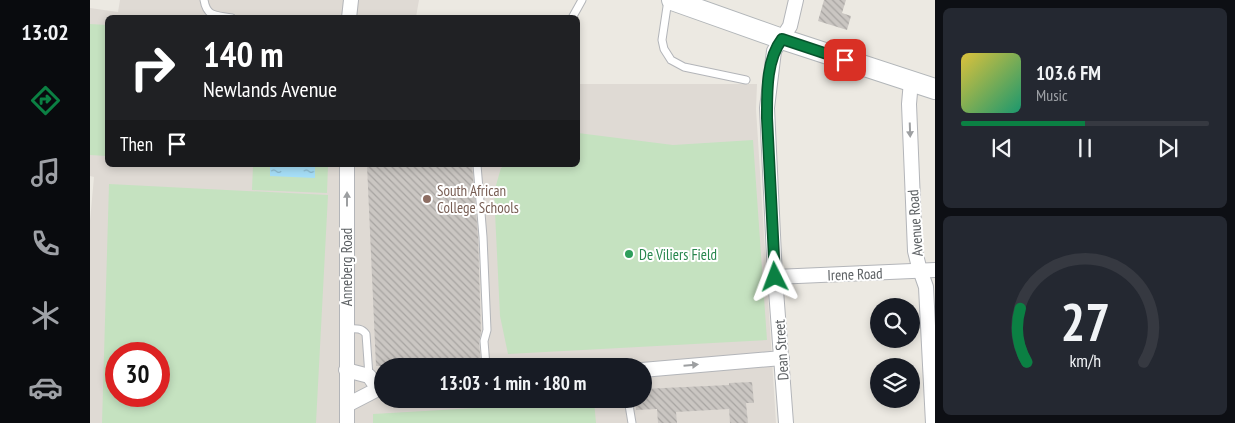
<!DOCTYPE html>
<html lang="en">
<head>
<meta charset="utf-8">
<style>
  :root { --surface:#171b24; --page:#242831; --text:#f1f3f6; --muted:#9ea1a6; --line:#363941; --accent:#0b8043 }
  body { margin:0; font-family:"PT Sans Narrow",sans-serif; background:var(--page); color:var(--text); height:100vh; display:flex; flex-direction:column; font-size:19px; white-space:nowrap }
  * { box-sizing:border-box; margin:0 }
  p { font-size:16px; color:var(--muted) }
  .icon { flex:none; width:28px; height:28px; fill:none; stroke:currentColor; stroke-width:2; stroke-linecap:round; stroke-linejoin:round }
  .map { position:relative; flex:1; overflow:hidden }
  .side { display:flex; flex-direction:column; gap:8px; padding:8px; background:#0d0f14; width:300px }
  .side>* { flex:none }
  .top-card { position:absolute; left:15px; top:15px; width:475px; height:152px; border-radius:8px; box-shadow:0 2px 8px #0003; background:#202124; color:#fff; overflow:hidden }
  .controls { position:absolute; left:780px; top:298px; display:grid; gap:10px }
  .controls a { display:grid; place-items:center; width:50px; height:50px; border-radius:50%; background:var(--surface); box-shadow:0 2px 8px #0003; font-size:25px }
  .speed { position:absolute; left:15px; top:342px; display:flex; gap:10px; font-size:25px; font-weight:700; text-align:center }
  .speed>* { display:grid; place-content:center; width:65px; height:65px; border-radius:50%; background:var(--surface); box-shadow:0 2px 8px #0003; line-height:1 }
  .speed .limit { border:8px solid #d22; background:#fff; color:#111 }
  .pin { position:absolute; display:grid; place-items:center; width:42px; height:42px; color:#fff; margin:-21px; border-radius:10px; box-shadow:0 2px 8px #0006 }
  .me { position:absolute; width:55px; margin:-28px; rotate:357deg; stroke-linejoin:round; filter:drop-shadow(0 0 4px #0008) }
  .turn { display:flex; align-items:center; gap:18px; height:105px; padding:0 15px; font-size:22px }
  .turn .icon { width:65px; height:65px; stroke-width:2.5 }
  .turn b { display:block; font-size:35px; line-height:42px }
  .then { display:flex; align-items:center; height:48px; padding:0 15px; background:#0003; gap:10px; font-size:19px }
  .side .card { flex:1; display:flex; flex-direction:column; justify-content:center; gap:8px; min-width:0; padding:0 18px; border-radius:8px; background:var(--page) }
  .side .dial { align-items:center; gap:0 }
  .dial svg { height:130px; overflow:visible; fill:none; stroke:var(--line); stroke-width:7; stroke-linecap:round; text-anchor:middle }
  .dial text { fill:var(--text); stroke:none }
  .song { display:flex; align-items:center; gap:15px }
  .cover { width:60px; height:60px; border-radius:8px; background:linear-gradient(135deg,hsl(50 70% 55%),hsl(160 70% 35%)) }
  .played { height:5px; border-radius:2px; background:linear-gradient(90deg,var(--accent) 50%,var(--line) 50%) }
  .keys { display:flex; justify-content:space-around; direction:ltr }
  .trip { position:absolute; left:284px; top:358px; width:278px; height:50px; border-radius:25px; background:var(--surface); box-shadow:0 2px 8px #0003; font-weight:800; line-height:50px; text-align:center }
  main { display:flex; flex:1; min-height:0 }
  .tabs { display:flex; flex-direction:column; width:90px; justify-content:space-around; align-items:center; background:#090b0e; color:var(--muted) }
  .tabs .icon { width:35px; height:35px }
  .tabs .current { color:var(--accent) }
  .tabs b { font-size:22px; color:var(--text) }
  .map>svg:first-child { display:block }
</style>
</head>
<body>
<main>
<nav class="tabs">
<b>13:02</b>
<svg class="icon current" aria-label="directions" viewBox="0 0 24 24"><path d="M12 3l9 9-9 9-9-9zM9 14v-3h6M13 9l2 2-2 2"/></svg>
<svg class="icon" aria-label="music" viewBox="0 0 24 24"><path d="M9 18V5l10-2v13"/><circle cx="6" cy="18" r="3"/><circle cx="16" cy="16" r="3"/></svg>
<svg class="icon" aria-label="phone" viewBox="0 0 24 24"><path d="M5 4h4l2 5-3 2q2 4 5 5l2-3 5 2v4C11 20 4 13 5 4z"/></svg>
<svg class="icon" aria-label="climate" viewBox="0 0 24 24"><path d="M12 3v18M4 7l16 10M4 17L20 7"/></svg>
<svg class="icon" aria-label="car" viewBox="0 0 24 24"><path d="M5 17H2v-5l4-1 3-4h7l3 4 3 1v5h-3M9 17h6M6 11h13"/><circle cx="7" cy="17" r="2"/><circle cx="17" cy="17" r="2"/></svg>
</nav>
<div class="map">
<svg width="845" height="423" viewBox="0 0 845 423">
  <defs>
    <pattern id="water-ripples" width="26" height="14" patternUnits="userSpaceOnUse" patternTransform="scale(1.25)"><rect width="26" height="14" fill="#a6dff8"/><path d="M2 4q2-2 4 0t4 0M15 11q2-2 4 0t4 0" fill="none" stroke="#8ab8cc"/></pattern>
    <pattern id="building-back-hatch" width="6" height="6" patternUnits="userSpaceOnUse" patternTransform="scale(1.25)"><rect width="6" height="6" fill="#cac6c2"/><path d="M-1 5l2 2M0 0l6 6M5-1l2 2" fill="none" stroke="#a7a4a1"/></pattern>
  </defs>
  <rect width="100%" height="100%" fill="#ece9e2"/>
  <path fill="#dfdad4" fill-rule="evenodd" d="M 30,0 L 329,0 L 326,17 L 18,18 L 18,165 L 488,165 L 488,84 L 667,84 L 666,109 L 686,423 L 0,423 L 0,221 L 4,177 L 0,176 L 0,8 L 28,12 ZM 26,354 L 69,354 L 69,396 L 26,396 ZM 292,366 L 552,366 L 552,399 L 292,399 Z"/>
  <g fill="#c5e2c0" fill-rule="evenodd">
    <path d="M 0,24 L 17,25 L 17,156 L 0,155 Z"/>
    <path d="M 488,133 L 583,145 L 663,140 L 677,340 L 418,354 L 410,316 L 404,192 L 411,168 L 416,165 L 488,165 Z"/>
    <path d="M 163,165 L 238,165 L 237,193 L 162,190 Z"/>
    <path d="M 19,184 L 238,195 L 226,423 L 12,423 ZM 26,354 L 69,354 L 69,396 L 26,396 Z"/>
    <path d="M 504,401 L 506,423 L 283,423 L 283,414 Z"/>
  </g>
  <path fill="url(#water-ripples)" d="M 180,165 L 225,165 L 225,178 L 180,176 Z"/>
  <g fill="url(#building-back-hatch)">
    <path d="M 734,0 L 756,0 L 752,13 L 761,16 L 757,30 L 728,21 Z"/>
    <path d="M 277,165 L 382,165 L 388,237 L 391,334 L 389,341 L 391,366 L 286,366 Z"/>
    <path d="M 662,382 L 664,403 L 656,403 L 658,423 L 640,423 L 639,409 L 586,412 L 587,423 L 568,423 L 567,409 L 546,410 L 546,399 L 552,399 L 552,389 L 639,385 L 639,383 Z"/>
  </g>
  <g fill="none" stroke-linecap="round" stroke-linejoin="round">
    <defs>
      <g id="lane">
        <path d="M 114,0 C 117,18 127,15 142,18"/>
        <path d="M 578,0 L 572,40 L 574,49 L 581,60 L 594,67 L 656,80"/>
        <path d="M 482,18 L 492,0"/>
        <path d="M 387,165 L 393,237 L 397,330 L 394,341 L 396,366"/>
        <path d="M 256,329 C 264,329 271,327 276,334 L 279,376"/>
        <path d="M 538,399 L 542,423"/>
      </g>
      <g id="street">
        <path d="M 259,18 L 261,0"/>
        <path d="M 821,81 L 819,104 L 825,251 L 829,267 L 836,287 L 843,423"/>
        <path d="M 685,277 L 845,270"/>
        <path d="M 256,370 L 279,376 L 288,389"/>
        <path d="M 552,370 L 692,358"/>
        <path d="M 257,405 L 288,389 L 292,388"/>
        <path d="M 257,423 L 257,165"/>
        <path d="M 696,423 L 685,277 L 677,108 L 684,51 L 700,26 L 706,0"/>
      </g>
      <path id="secondary" d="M 582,0 L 692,39 L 845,89"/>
    </defs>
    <use href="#lane" stroke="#b3b5b9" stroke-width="9"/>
    <use href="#street" stroke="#b3b5b9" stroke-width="16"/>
    <use href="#secondary" stroke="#b2b6b9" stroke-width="22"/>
    <use href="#lane" stroke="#fff" stroke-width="7"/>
    <use href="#street" stroke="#fff" stroke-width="14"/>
    <use href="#secondary" stroke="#fff" stroke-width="20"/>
  </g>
  <defs><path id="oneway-solid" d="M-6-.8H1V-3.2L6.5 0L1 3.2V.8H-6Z" transform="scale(1.25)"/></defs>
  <g fill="#9d9fa1">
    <use href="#oneway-solid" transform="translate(820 130) rotate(88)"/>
    <use href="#oneway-solid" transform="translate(257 199) rotate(-90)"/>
    <use href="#oneway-solid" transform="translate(601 365) rotate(-5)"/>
  </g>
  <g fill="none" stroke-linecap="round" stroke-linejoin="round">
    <defs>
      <path id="route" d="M 685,277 L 677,118 C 677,93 676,60 692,39 L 755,60"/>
    </defs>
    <use href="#route" stroke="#07532c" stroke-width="12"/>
    <use href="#route" stroke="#0b8043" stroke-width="9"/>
  </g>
  <circle fill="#8d6e63" stroke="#fff" stroke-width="2" cx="337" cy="199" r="5"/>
  <circle fill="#2e9e5b" stroke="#fff" stroke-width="2" cx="539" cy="254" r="5"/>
  <g text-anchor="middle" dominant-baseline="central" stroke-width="4" stroke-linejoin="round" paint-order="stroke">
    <g font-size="15" fill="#785e54" stroke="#fff" text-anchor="start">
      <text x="347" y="190">South African<tspan x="347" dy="17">College Schools</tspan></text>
    </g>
    <g font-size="15" fill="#5b5f62" stroke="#fff">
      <text transform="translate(825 223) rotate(-94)">Avenue Road</text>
      <text transform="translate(256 267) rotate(-90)">Anneberg Road</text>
      <text transform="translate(765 274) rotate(-2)">Irene Road</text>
      <text transform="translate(691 350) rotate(-94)">Dean Street</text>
    </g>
    <g font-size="15" fill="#27864d" stroke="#fff" text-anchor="start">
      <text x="549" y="254">De Viliers Field</text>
    </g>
  </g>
</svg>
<div class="controls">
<a><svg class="icon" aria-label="search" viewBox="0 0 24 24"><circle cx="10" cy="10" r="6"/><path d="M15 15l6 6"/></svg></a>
<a><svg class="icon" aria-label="layers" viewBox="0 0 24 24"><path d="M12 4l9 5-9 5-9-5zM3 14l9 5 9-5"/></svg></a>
</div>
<div class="speed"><div class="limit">30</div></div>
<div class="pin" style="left:755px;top:60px;background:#d93025"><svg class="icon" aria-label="arrive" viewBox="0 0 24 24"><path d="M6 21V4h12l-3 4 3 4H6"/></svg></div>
<svg class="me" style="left:685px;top:277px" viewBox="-20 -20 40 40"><path d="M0-17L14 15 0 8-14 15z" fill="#0b8043" stroke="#fff" stroke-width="4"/></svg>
<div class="trip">13:03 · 1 min · 180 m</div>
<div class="top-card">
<div class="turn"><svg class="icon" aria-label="right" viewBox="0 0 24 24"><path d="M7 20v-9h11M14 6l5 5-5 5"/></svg><div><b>140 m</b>Newlands Avenue</div></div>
<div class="then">Then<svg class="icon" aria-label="arrive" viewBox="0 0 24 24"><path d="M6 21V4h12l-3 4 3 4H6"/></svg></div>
</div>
</div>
<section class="side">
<div class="card">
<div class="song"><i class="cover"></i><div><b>103.6 FM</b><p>Music</p></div></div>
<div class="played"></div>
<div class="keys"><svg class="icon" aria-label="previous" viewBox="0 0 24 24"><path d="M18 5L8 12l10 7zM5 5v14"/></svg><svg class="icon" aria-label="pause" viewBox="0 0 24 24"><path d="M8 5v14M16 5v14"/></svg><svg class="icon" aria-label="next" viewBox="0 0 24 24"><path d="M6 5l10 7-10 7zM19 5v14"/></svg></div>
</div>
<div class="card dial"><svg viewBox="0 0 100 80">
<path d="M14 69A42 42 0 1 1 86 69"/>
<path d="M14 69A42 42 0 0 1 10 36" stroke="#0b8043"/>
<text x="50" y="56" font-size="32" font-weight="700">27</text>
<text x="50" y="72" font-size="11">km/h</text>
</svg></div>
</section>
</main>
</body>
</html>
